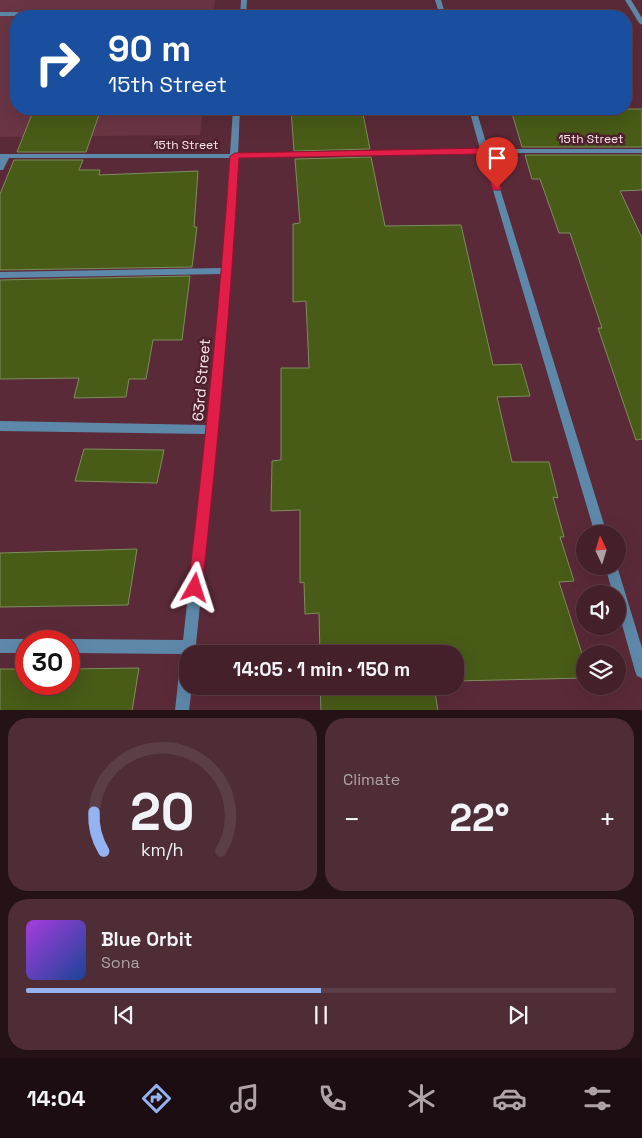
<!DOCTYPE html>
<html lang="en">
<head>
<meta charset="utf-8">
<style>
  :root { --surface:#44202a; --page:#4e2d36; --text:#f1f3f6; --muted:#afa3a8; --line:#5c3e47; --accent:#95b2f1 }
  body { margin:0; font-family:"Space Grotesk",sans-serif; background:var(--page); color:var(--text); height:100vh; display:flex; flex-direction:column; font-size:19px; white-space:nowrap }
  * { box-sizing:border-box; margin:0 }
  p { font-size:16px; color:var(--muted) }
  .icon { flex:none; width:28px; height:28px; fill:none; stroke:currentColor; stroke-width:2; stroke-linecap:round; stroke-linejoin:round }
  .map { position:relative; height:710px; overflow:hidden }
  .panel { display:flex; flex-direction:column; gap:8px; padding:8px; background:#251217; flex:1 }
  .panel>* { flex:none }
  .hud { position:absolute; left:10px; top:10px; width:622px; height:105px; border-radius:20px; box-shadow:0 5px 20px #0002,0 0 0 1px var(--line); background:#1a4fa0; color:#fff; overflow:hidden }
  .needle { width:32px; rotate:356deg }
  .fabs { position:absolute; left:576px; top:525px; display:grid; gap:10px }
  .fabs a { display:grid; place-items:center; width:50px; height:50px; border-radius:50%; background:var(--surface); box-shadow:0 5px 20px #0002,0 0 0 1px var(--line); font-size:25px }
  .speed { position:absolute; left:15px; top:630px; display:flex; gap:10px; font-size:25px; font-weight:700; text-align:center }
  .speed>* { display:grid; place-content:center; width:65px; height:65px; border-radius:50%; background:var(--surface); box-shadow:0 5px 20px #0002,0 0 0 1px var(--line); line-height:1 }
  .speed .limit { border:8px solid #d22; background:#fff; color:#111 }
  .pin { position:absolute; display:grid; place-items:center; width:42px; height:42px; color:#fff; margin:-51px -21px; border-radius:50% 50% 50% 0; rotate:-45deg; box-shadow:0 0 5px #0007 }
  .pin .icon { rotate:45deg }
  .me { position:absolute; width:55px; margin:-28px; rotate:6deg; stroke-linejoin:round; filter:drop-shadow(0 0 4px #0008) }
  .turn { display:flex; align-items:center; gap:18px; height:105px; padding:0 15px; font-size:22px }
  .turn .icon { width:65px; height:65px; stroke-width:2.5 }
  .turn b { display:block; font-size:35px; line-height:42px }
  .big { font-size:38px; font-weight:600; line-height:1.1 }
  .panel .card { flex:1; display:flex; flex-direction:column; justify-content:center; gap:8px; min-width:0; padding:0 18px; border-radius:20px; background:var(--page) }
  .panel .dial { align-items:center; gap:0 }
  .dial svg { height:130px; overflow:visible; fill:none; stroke:var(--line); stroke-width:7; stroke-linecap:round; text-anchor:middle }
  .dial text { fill:var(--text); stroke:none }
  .song { display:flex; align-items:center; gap:15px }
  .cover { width:60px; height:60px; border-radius:8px; background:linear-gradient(135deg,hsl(280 70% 55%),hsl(220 70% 35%)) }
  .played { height:5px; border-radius:2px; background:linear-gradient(90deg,var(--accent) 50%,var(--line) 50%) }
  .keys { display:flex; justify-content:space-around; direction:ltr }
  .heat { display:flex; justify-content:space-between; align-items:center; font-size:28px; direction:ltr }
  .panel .tiles { flex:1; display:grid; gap:8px; grid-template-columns:1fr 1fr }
  .card:last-child { grid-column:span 2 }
  .trip { position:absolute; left:179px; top:645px; width:285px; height:50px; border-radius:20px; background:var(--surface); box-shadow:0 5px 20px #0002,0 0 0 1px var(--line); font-weight:600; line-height:50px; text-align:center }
  .tabs { display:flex; height:80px; justify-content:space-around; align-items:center; background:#1b0d11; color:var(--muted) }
  .tabs .icon { width:35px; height:35px }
  .tabs .current { color:var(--accent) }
  .tabs b { font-size:22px; color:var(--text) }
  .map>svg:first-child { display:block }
</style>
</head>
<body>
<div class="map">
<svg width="642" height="711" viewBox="0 0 642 711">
  <rect width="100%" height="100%" fill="#5b2a38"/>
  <path fill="#6b3544" d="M 0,0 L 215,0 L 213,16 L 16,16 L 16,109 L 203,109 L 200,135 L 0,137 Z"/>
  <g fill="#485b17" stroke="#7d8e5d">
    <path d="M 34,109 L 101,109 L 86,152 L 17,152 Z"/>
    <path d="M 291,109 L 362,109 L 370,149 L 294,151 Z"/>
    <path d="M 582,109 L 642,109 L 642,147 L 522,147 L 512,113 L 566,112 L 565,110 Z"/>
    <path d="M 525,155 L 642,155 L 642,190 L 620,191 L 642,238 L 642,439 L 636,440 L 598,328 L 602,328 L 570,233 L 559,233 L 540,179 L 532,179 Z"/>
    <path d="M 371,157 L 385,226 L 461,225 L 493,365 L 521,364 L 530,396 L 497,397 L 512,462 L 549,462 L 558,498 L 553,497 L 564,537 L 560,537 L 574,581 L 559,582 L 585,663 L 585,678 L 455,681 L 455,654 L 320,654 L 319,613 L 305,614 L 304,582 L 300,583 L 300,510 L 271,511 L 272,461 L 281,460 L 281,368 L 309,368 L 306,301 L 293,302 L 293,224 L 300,223 L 295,159 Z"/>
    <path d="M 14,160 L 83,160 L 79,170 L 100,170 L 99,175 L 198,171 L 194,227 L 197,227 L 192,267 L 0,270 L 0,194 Z"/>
    <path d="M 190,276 L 182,340 L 153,340 L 146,379 L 129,379 L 126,397 L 74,398 L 79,378 L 0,379 L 0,280 Z"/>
    <path d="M 84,449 L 164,450 L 157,483 L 75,481 Z"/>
    <path d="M 137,549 L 128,605 L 0,607 L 0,553 Z"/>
    <path d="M 139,668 L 132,711 L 0,711 L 0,669 L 26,669 L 26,684 L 69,684 L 69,669 Z"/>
    <path d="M 320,686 L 434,686 L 438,711 L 321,711 Z"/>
  </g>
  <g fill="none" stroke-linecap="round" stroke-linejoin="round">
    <path fill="#5e88aa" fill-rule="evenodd" d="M 0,12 L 243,14 L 246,16 L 0,16 Z"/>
    <g fill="#5e88aa" fill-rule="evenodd">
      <path d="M 241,0 L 247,0 L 246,16 L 240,16 Z"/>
      <path d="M 435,0 L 441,0 L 446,16 L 440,16 Z"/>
      <path d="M 625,0 L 631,0 L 642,18 L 642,25 L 639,23 Z"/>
      <path d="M 233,109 L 240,109 L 238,154 L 480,149 L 469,109 L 476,109 L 488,149 L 642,149 L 642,153 L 489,153 L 607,534 L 595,534 L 482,153 L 238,158 L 231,269 L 232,271 L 231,273 L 218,430 L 195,654 L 188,654 L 188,686 L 192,686 L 189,711 L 175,711 L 181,654 L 69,653 L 69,641 L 64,641 L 69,639 L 183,640 L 206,434 L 0,431 L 0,421 L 207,425 L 222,274 L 0,278 L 0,272 L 222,268 L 230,158 L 9,158 L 3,170 L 0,170 L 0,154 L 230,154 Z"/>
      <path d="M 605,566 L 617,566 L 642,648 L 642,678 L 637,676 L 635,671 L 618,610 L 618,594 L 613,594 Z"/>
      <path d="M 0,639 L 26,639 L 31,641 L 26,641 L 26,653 L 0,653 Z"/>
    </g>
  </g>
  <path fill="#e11d48" stroke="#92132f" d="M 486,148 L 490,151 L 501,188 L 500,190 L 493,190 L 492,188 L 482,154 L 239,158 C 231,302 218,445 202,588 L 200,593 L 195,595 L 190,593 L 188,588 C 205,444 220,300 230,156 L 235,153 Z"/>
  <g text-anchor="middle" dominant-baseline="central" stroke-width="5" stroke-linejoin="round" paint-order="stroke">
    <g font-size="12" fill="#fdeaed" stroke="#4f202e">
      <text x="591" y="139">15th Street</text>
      <text x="186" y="145">15th Street</text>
    </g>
    <g font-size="15" fill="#fdeaed" stroke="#4f202e">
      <text transform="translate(201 380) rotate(-85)">63rd Street</text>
    </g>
  </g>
</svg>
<div class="fabs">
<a><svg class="needle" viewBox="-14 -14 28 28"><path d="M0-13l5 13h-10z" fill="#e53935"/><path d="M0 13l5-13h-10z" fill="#afa3a8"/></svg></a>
<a><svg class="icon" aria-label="sound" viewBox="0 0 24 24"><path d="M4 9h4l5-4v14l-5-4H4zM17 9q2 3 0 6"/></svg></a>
<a><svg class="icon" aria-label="layers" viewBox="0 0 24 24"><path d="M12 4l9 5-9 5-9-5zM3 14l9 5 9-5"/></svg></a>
</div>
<div class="speed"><div class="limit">30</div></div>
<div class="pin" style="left:497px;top:188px;background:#d93025"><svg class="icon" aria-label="arrive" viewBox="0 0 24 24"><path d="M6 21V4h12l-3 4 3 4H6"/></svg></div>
<svg class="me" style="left:195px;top:588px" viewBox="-20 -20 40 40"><path d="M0-17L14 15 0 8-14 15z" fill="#e11d48" stroke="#fff" stroke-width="4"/></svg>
<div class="trip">14:05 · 1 min · 150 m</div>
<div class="hud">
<div class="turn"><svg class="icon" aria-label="right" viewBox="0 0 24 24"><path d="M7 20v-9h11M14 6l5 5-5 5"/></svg><div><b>90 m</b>15th Street</div></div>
</div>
</div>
<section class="panel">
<div class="tiles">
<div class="card dial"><svg viewBox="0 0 100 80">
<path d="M14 69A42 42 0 1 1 86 69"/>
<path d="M14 69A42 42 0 0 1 8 45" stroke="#95b2f1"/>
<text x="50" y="56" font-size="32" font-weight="700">20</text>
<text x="50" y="72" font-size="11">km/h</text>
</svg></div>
<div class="card"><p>Climate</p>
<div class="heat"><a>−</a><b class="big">22°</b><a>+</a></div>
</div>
<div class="card">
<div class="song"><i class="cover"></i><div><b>Blue Orbit</b><p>Sona</p></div></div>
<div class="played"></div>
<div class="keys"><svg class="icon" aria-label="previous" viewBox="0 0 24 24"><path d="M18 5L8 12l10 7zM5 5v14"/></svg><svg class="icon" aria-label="pause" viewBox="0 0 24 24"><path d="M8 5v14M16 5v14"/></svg><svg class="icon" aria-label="next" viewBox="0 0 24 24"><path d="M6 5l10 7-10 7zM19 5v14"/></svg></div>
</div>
</div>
</section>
<nav class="tabs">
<b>14:04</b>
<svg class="icon current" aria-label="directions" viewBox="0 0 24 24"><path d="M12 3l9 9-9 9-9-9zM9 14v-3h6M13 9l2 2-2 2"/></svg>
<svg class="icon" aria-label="music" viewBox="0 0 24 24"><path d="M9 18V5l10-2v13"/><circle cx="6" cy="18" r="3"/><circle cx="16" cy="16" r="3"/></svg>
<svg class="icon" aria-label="phone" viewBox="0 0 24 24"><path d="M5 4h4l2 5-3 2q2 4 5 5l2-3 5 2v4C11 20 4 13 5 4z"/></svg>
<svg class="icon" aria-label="climate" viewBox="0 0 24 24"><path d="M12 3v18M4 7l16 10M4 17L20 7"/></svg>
<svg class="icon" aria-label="car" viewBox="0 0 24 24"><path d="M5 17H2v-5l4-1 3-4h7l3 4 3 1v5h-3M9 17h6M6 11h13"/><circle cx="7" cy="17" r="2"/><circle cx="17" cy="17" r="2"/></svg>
<svg class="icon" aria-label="filters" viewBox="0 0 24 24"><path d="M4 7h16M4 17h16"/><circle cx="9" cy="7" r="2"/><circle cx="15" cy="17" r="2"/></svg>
</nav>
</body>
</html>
